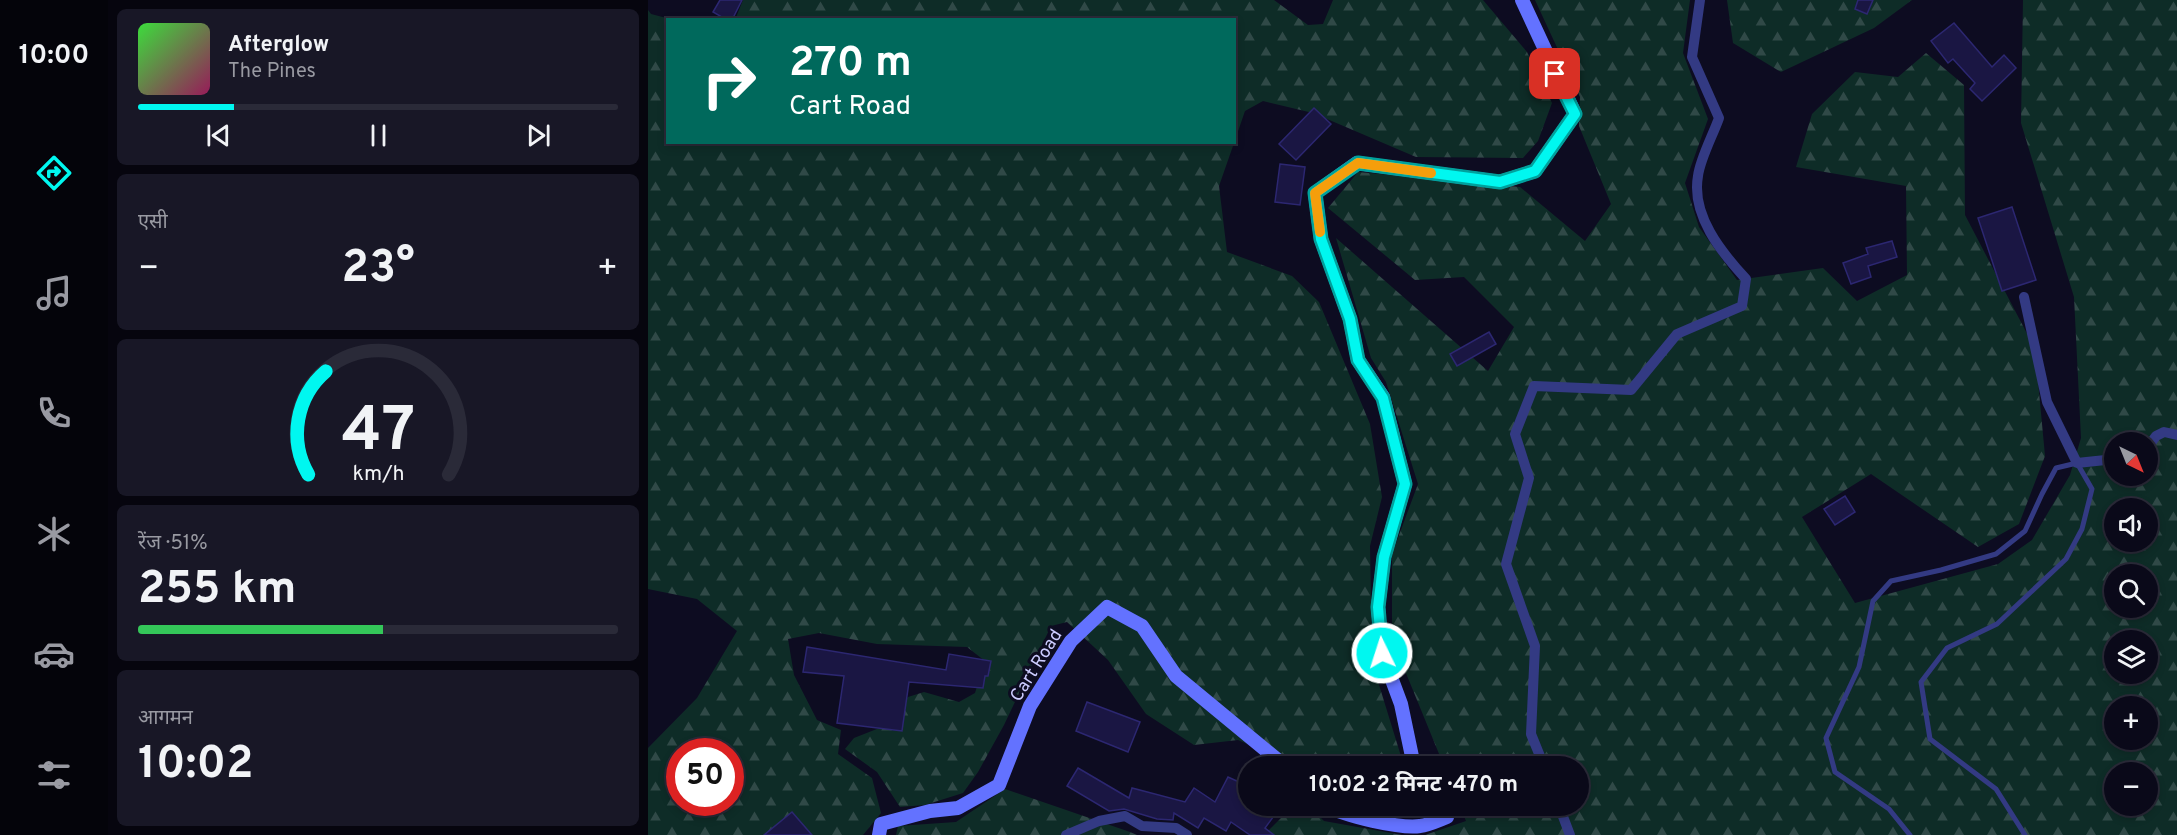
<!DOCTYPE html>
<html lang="hi">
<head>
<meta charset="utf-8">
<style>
  :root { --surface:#0a0919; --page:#181726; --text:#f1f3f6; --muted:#999aa2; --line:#2a2a38; --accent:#00f7f0 }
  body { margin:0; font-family:Overpass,"Noto Sans Devanagari",sans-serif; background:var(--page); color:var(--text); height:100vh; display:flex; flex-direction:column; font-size:22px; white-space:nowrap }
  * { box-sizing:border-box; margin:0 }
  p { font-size:20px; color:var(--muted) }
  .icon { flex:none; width:33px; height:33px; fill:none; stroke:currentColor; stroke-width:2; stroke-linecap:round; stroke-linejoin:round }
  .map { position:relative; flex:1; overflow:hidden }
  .sheet { display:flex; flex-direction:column; gap:9px; padding:9px; background:#06050e; width:540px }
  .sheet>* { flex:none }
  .banner { position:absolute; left:18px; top:18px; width:570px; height:126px; border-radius:0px; box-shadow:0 3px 9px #0003,0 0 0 2px var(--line); background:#00695c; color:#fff; overflow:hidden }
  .needle { width:39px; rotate:137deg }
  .fabs { position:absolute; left:1456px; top:432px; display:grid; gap:12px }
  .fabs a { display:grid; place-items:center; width:54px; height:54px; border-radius:50%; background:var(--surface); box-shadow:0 3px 9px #0003,0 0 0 2px var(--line); font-size:30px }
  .speed { position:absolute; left:18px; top:738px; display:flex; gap:12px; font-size:30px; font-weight:700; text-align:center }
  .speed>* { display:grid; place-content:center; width:78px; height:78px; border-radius:50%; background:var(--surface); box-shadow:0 3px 9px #0003,0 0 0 2px var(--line); line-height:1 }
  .speed .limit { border:9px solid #d22; background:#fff; color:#111 }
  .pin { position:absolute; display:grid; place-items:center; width:51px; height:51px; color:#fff; margin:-26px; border-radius:12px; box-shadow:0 3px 9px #0006 }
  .me { position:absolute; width:66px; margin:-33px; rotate:356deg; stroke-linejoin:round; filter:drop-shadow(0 0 4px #0008) }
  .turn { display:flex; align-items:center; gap:21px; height:126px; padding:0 24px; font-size:27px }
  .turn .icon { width:78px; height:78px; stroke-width:2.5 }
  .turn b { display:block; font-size:42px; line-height:51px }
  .big { font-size:45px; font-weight:700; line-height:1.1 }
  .sheet .widget { flex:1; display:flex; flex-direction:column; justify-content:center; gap:9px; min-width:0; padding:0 21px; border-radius:9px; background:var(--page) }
  .sheet .dial { align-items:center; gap:0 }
  .dial svg { height:156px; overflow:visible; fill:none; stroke:var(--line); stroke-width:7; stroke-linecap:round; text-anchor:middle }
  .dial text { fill:var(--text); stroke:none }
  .song { display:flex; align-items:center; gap:18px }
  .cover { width:72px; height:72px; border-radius:9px; background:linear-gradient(135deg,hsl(120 70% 55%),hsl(330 70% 35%)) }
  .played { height:6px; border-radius:3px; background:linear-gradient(90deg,var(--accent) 20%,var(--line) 20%) }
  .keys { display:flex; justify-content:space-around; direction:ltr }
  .heat { display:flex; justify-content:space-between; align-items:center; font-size:33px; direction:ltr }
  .charge { height:9px; border-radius:4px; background:linear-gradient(90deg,#34c759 51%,var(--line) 0) }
  .trip { position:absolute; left:590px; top:756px; width:351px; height:60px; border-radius:30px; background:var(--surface); box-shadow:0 3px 9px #0003,0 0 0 2px var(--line); font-weight:700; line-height:60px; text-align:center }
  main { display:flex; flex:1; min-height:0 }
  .tab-bar { display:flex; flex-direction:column; width:108px; justify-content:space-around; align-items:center; background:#04040a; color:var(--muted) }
  .tab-bar .icon { width:42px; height:42px }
  .tab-bar .on { color:var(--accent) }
  .tab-bar b { font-size:27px; color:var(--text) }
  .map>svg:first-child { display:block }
</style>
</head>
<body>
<main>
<nav class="tab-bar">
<b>10:00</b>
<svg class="icon on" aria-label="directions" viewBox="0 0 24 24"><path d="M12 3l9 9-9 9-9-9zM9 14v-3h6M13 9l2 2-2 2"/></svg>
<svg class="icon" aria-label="music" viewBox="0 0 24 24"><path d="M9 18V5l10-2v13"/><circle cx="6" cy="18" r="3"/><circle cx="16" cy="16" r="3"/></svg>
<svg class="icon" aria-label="phone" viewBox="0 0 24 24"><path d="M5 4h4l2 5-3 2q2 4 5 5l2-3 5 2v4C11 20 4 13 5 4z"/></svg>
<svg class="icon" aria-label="climate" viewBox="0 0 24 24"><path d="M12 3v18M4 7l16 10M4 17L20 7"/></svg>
<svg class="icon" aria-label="car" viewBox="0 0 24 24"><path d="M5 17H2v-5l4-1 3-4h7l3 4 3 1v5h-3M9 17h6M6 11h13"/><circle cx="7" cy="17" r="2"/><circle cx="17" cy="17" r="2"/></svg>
<svg class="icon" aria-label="filters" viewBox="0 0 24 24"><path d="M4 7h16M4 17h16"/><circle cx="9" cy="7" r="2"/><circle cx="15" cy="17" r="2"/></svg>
</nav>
<section class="sheet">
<div class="widget">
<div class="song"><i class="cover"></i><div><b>Afterglow</b><p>The Pines</p></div></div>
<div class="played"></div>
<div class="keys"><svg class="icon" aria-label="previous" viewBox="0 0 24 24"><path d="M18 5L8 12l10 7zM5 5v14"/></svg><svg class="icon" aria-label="pause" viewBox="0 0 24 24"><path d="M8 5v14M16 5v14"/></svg><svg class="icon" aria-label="next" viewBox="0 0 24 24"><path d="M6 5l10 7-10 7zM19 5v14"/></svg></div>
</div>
<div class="widget"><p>एसी</p>
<div class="heat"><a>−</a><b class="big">23°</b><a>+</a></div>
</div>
<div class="widget dial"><svg viewBox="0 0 100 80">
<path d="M14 69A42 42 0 1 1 86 69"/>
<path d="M14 69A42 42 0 0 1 23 16" stroke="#00f7f0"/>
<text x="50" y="56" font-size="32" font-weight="700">47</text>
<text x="50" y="72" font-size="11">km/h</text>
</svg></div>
<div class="widget"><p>रेंज · 51%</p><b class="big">255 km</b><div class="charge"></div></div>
<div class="widget"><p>आगमन</p><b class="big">10:02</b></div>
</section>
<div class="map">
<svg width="1529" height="835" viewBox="0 0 1529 835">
  <defs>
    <pattern id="forest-firs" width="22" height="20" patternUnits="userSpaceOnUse" patternTransform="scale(1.5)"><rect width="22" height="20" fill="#0e2c27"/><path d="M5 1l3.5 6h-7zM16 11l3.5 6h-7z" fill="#304947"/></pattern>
  </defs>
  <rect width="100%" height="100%" fill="#0d0c21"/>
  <g fill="url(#forest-firs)" fill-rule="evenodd">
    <path d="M 95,0 L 626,0 L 660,25 L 675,24 L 685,0 L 835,0 L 879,52 L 904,103 L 890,141 L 875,158 L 768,157 L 665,113 L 615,101 L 597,111 L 587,140 L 586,20 L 87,20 Z"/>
    <path d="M 887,0 L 1042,0 L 1035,53 L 1060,119 L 1037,183 L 1051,227 L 1089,280 L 1175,268 L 1209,301 L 1259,275 L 1258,186 L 1148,167 L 1164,114 L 1207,72 L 1250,77 L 1278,53 L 1316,85 L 1317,215 L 1387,349 L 1397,456 L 1371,524 L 1330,547 L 1223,474 L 1154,517 L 1207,603 L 1350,564 L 1384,540 L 1422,475 L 1433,438 L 1426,297 L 1373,123 L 1375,0 L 1529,0 L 1529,835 L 777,835 L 818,821 L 812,806 L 930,806 L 930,766 L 796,766 L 744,639 L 744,554 L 770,484 L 738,382 L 723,358 L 688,238 L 840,371 L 866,327 L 816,277 L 767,280 L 680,208 L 710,172 L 872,187 L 937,241 L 963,204 L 931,126 L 932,97 ZM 1467,442 L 1500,442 L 1500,476 L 1467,476 ZM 1467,508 L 1500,508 L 1500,542 L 1467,542 ZM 1467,574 L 1500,574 L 1500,608 L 1467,608 ZM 1467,640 L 1500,640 L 1500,674 L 1467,674 ZM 1467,706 L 1500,706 L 1500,740 L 1467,740 ZM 1467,772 L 1500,772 L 1500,806 L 1467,806 Z"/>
    <path d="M 1079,0 L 1264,0 L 1226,28 L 1133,72 L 1085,43 Z"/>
    <path d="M 0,10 L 3,14 L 22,19 L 20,20 L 20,142 L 586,143 L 571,186 L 579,252 L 644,276 L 671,302 L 722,424 L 734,497 L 722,546 L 724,662 L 756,766 L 650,766 L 590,740 L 546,745 L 498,714 L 460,660 L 419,622 L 403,626 L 356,725 L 330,772 L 315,793 L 277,805 L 252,807 L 229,772 L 197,749 L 206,738 L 239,725 L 260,697 L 276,692 L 311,702 L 327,693 L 337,661 L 319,647 L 229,644 L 171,633 L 140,639 L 146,675 L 169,720 L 193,730 L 190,754 L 224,778 L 233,813 L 215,835 L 0,835 L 0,748 L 49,698 L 89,631 L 49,599 L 0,589 ZM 32,752 L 82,752 L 82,802 L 32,802 Z"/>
    <path d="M 357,789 L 482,832 L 489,835 L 248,835 L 250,826 L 308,822 Z"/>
    <path d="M 645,806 L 661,806 L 676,821 L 754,835 L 616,835 Z"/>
    <path d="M 731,806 L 775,806 L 774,811 L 748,814 Z"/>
  </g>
  <g fill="#1a1643" stroke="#2c2771" stroke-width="1.5">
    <path d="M 72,0 L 94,0 L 84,20 L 79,20 L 65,12 Z"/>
    <path d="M 1210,0 L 1225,0 L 1219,14 L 1207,9 Z"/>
    <path d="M 1306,23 L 1344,67 L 1356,55 L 1368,68 L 1334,101 L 1322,89 L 1327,83 L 1305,59 L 1300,63 L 1283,41 Z"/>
    <path d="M 666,108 L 683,124 L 648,160 L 631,144 Z"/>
    <path d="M 632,164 L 657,167 L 652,205 L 627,202 Z"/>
    <path d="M 1364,207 L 1388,280 L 1354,291 L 1330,218 Z"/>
    <path d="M 1244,241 L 1249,257 L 1220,266 L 1223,277 L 1203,284 L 1195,263 L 1220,254 L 1218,248 Z"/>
    <path d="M 841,332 L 848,344 L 809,366 L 802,354 Z"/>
    <path d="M 1197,496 L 1207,512 L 1187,525 L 1176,509 Z"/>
    <path d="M 159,647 L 298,670 L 301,654 L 343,661 L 340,676 L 337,676 L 335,688 L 261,682 L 254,731 L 189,723 L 196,676 L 155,672 Z"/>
    <path d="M 439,702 L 492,722 L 480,752 L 428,731 Z"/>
    <path d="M 430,768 L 481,798 L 484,788 L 537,802 L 546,788 L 567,802 L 580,777 L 600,786 L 600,806 L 626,806 L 631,809 L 617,828 L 626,835 L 602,835 L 583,822 L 578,831 L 556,818 L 550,828 L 526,813 L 525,820 L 509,819 L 476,809 L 461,811 L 419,786 Z"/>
    <path d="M 144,812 L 164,835 L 116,835 Z"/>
  </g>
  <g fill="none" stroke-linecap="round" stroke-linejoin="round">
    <path stroke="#333a83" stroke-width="5" d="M 1262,835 L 1241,809 L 1187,772 L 1178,738 L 1211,667 L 1225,601 L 1243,581 L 1293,570 L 1348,554 L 1377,531 L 1394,494 L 1408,468 L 1429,463 L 1444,489 L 1434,529 L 1418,559 L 1349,624 L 1299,648 L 1273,682 L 1282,739 L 1348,789 L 1377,835"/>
    <g stroke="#333a83" stroke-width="10">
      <path d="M 1376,297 L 1399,402 L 1429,463 L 1467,459"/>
      <path d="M 1500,447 L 1508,436 L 1516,432 L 1529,435"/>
      <path d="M 896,766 L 883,734 L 887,646 L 858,564 L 881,478 L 867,434 L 886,386 L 983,390 L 1029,334 L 1094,306 L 1098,279 C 1073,252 1043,215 1050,176 C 1052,159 1065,135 1071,118 L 1044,57 L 1052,0"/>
      <path d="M 911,806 L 922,835"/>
      <path d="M 418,835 L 451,821 L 477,816 L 494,826 L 528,828 L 539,835"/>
    </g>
    <g stroke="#6372ff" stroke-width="14">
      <path d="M 766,766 L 753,704 L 734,653 L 730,607 L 736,557 L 757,484 L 735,397 L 710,360 L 702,319 L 673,239 L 667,193 L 709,163 L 852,182 L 887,171 L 927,114 L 874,0"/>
      <path d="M 680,806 C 695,816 754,829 772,826 C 781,825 791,820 799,817 L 793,806"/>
      <path d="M 231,835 L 233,824 L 282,811 L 310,808 L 351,785 L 382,706 L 423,641 L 459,607 L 494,626 L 528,676 L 637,766"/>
    </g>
  </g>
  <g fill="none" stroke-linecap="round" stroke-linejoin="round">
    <defs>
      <path id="route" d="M 734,653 L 730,607 L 736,557 L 757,484 L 735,398 L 710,360 L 702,319 L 673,239 L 667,193 L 710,163 L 852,182 L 887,171 L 927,114 L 907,74"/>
    </defs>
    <use href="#route" stroke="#00a19c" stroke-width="15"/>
    <use href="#route" stroke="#00f7f0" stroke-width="10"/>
    <path stroke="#f59e0b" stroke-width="10" d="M 672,232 L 667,193 L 710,163 L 783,173"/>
  </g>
  <g text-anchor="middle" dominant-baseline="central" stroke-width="6" stroke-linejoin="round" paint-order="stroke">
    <g font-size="18" fill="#ccf" stroke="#0d0c21">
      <text transform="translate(389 666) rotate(-58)">Cart Road</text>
    </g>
  </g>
</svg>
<div class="fabs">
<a><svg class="needle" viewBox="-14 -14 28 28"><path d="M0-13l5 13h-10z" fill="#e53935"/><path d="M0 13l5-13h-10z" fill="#999aa2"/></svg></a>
<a><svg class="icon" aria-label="sound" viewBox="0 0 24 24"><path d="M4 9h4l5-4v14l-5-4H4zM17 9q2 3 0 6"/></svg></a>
<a><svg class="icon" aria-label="search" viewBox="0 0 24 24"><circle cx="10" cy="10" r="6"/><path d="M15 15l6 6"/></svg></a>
<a><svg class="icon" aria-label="layers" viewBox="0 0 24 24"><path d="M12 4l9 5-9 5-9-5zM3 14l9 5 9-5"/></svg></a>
<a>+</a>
<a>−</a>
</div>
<div class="speed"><div class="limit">50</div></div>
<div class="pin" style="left:907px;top:74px;background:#d93025"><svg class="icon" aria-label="arrive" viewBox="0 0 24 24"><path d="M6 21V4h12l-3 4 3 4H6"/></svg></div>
<svg class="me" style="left:734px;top:653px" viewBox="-20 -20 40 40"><circle r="17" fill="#00f7f0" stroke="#fff" stroke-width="3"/><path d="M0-11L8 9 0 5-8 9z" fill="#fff"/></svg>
<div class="trip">10:02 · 2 मिनट · 470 m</div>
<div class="banner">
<div class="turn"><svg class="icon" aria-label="right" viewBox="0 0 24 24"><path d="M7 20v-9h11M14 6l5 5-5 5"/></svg><div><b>270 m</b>Cart Road</div></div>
</div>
</div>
</main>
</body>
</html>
